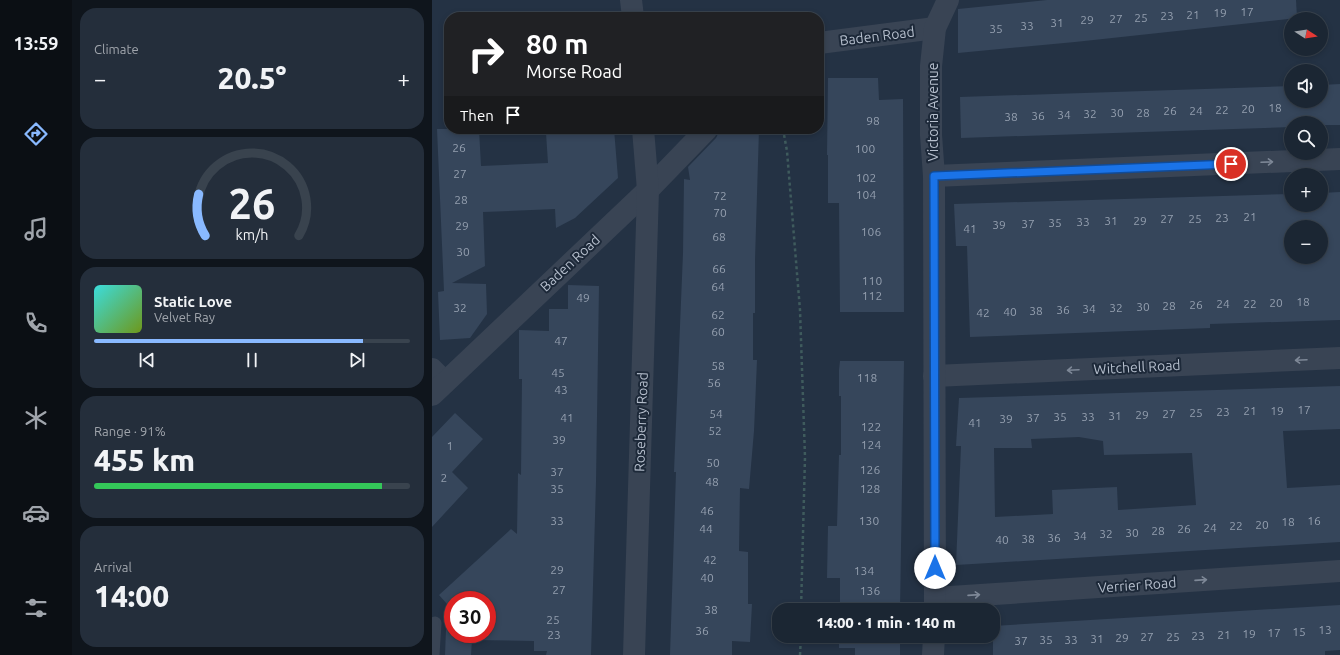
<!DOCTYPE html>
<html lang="en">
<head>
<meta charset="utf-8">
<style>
  :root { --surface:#1b2633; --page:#242e3b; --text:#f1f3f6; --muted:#a0a5ac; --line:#39434e; --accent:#89b9ff }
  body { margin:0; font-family:Ubuntu,sans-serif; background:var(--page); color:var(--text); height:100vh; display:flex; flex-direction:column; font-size:15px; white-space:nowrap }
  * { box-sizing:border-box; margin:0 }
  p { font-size:13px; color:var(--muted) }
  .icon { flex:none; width:22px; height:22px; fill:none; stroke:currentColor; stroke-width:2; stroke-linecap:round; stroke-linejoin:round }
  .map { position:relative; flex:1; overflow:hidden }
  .details { display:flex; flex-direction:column; gap:8px; padding:8px; background:#0f151c; width:360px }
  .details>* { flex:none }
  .guide { position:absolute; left:12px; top:12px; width:380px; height:122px; border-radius:16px; box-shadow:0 2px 6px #0003,0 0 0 1px var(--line); background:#202124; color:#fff; overflow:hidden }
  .needle { width:26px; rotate:102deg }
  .controls { position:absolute; left:852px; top:12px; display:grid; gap:8px }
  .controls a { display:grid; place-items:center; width:44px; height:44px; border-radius:50%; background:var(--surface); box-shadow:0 2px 6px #0003,0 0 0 1px var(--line); font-size:20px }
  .speed { position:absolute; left:12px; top:591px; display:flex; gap:8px; font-size:20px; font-weight:700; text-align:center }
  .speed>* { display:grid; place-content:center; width:52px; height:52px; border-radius:50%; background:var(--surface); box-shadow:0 2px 6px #0003,0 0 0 1px var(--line); line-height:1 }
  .speed .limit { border:6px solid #d22; background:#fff; color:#111 }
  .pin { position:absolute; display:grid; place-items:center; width:34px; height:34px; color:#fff; margin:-17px; border:2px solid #fff; border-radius:50%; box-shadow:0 1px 4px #0007 }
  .me { position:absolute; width:44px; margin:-22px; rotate:0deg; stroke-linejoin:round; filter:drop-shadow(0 0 3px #0008) }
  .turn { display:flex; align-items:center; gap:14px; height:84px; padding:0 16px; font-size:18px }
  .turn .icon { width:52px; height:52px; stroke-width:2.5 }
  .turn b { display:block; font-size:28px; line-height:34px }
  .then { display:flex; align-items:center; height:38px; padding:0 16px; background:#0003; gap:8px; font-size:15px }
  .big { font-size:30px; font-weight:800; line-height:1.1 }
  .details .tile { flex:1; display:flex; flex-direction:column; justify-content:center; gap:6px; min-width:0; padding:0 14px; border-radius:16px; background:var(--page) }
  .details .dial { align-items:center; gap:0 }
  .dial svg { height:104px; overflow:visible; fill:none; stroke:var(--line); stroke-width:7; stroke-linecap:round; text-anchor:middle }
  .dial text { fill:var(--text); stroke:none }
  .song { display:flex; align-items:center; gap:12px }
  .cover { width:48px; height:48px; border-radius:6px; background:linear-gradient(135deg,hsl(180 70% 55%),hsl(80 70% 35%)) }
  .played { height:4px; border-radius:2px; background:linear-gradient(90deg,var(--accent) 85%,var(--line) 85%) }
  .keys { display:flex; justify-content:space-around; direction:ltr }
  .heat { display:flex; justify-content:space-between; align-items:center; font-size:22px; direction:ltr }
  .charge { height:6px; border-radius:3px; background:linear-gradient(90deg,#34c759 91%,var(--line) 0) }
  .trip { position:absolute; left:340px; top:603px; width:228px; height:40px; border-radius:16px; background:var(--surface); box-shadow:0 2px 6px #0003,0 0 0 1px var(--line); font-weight:800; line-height:40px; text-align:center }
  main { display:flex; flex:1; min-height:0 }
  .dock { display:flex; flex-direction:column; width:72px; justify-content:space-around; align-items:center; background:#0b0f14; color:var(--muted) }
  .dock .icon { width:28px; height:28px }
  .dock .active { color:var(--accent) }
  .dock b { font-size:18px; color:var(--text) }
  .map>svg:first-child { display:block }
</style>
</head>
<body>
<main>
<nav class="dock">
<b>13:59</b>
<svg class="icon active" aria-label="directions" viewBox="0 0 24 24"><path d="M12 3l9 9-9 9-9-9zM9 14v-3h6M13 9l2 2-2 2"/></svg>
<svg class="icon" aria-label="music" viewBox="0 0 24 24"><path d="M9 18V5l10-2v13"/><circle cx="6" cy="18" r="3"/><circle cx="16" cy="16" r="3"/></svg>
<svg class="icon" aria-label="phone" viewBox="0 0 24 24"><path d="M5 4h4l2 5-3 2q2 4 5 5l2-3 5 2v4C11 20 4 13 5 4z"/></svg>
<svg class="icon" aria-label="climate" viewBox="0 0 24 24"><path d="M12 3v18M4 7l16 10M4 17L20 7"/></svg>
<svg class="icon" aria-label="car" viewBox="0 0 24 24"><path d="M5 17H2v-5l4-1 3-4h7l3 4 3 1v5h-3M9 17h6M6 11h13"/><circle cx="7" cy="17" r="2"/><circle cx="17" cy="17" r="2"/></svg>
<svg class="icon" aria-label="filters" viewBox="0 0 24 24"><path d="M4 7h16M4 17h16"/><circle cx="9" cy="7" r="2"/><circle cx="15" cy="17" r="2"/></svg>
</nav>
<section class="details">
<div class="tile"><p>Climate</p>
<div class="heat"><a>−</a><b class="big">20.5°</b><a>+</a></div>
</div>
<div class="tile dial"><svg viewBox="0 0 100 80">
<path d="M14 69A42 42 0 1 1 86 69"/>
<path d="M14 69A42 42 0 0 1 9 37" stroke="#89b9ff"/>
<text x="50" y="56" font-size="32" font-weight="700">26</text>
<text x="50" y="72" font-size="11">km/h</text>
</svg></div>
<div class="tile">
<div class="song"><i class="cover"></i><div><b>Static Love</b><p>Velvet Ray</p></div></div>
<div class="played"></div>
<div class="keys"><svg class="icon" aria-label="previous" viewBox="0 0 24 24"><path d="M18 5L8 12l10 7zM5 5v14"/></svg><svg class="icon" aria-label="pause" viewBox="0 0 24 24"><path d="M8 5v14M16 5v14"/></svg><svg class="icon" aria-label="next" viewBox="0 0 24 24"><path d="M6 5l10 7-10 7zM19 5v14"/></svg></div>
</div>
<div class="tile"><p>Range · 91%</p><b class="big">455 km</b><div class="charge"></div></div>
<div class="tile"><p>Arrival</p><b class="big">14:00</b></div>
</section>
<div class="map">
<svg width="908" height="655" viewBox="0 0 908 655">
  <rect width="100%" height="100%" fill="#243244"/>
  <g fill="#36465b" fill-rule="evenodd">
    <path d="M 615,0 L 864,0 L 865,18 L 643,42 L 526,53 L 526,9 Z"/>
    <path d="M 396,78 L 446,78 L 447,100 L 471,99 L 472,312 L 408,312 L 407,203 L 396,203 L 396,155 L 395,155 Z"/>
    <path d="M 908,84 L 908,125 L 889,125 L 889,123 L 859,123 L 859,127 L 529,138 L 528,97 L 859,86 L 859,101 L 889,101 L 889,85 Z"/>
    <path d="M 5,129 L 47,129 L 49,166 L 116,163 L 114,133 L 135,131 L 135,129 L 182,129 L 186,178 L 143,218 L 124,228 L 123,209 L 51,212 L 53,266 L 20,283 L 54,284 L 55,314 L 38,338 L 8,340 L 6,292 L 12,291 Z"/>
    <path d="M 287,129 L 327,129 L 323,260 L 323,313 L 321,313 L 321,360 L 325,360 L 322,431 L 317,489 L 308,488 L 307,551 L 316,552 L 316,604 L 320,604 L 318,642 L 300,641 L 300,655 L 238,655 L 244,472 L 242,472 L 251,253 L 252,179 L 258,180 L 256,167 L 284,138 L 287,132 Z"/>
    <path d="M 908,192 L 908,320 L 778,324 L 778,328 L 538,337 L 535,246 L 524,246 L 522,204 L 859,194 L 859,205 L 889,205 L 889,193 ZM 859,227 L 889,227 L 889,257 L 859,257 Z"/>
    <path d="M 136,285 L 167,286 L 164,482 L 159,655 L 114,655 L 115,651 L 102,651 L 102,641 L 40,640 L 39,655 L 13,655 L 15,604 L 7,595 L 79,529 L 85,534 L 86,473 L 89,475 L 90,379 L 87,379 L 87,330 L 117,331 L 117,309 L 136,309 ZM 21,600 L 55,600 L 55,634 L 21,634 Z"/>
    <path d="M 408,361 L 472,361 L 468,610 L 408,610 L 408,578 L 395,578 L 396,526 L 405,526 L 407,455 L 409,455 L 409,396 L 407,396 L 407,370 Z"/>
    <path d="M 908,386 L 908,429 L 851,431 L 855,488 L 908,485 L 908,542 L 524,565 L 529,446 L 524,446 L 527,398 ZM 647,437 L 671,441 L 672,455 L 760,453 L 764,505 L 686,510 L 685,487 L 620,490 L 621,514 L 563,517 L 562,448 L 600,448 L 599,439 Z"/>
    <path d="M 23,413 L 51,439 L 20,472 L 36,488 L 0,527 L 0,437 Z"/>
    <path d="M 908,605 L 908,650 L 893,651 L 893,655 L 561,655 L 561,626 Z"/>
    <path d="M 407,636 L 468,636 L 468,655 L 423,655 L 423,648 L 407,648 Z"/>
  </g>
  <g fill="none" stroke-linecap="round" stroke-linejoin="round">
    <g stroke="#3f5b5d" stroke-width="2.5" stroke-dasharray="3 3" stroke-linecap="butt">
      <path d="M 351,129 L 355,151 L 368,310 L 373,457 L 369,610"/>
      <path d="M 368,655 L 369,636"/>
    </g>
    <path stroke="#394454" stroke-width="13" d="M 1,655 L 3,623"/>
    <g stroke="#394454" stroke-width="22">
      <path d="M 199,0 L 201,17"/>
      <path d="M 387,43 L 503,28"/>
      <path d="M 502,176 L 908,159"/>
      <path d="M 0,369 L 13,382"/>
      <path d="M 502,376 L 908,358"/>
      <path d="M 0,395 L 216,190 L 275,129"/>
      <path d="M 503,598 L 908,571"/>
      <path d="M 503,610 L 502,176 L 499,135 L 499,66 L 503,28 L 516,0"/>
      <path d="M 202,655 L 216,190 L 211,129"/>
      <path d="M 501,655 L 502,636"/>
    </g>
  </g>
  <defs><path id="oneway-shaft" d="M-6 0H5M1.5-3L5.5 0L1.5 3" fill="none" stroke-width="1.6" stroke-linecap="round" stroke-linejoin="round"/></defs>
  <g stroke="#7e8897">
    <use href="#oneway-shaft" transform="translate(835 162) rotate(-2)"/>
    <use href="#oneway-shaft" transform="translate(869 360) rotate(177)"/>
    <use href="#oneway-shaft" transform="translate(641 370) rotate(177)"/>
    <use href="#oneway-shaft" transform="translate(769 580) rotate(-4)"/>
    <use href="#oneway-shaft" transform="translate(542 595) rotate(-4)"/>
  </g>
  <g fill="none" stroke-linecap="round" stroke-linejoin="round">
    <defs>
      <path id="route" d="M 503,568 L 502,176 L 799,164"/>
    </defs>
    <use href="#route" stroke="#114b97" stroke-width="10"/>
    <use href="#route" stroke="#1a73e8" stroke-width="7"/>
  </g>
  <g text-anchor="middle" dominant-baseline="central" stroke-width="4" stroke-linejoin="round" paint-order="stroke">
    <g font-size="12" fill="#949faf">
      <text x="815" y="11">17</text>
      <text x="788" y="12">19</text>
      <text x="761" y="14">21</text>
      <text x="735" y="15">23</text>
      <text x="709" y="17">25</text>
      <text x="684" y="18">27</text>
      <text x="655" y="19">29</text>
      <text x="625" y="22">31</text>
      <text x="595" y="25">33</text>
      <text x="564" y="28">35</text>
      <text x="843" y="107">18</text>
      <text x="816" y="108">20</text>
      <text x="790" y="109">22</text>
      <text x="738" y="110">26</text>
      <text x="764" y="110">24</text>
      <text x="685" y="112">30</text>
      <text x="711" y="112">28</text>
      <text x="658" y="113">32</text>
      <text x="632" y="114">34</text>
      <text x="606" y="115">36</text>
      <text x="579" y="116">38</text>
      <text x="441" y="120">98</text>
      <text x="27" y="147">26</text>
      <text x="433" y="148">100</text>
      <text x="28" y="173">27</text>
      <text x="434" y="177">102</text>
      <text x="434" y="194">104</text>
      <text x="288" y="195">72</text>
      <text x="29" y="199">28</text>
      <text x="288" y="212">70</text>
      <text x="818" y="216">21</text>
      <text x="790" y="217">23</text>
      <text x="735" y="218">27</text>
      <text x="763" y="218">25</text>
      <text x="679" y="220">31</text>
      <text x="708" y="220">29</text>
      <text x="651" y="221">33</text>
      <text x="623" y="222">35</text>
      <text x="596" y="223">37</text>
      <text x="567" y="224">39</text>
      <text x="30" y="225">29</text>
      <text x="538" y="228">41</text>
      <text x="439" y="231">106</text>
      <text x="287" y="236">68</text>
      <text x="31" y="251">30</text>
      <text x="287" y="268">66</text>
      <text x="440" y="280">110</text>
      <text x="286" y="286">64</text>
      <text x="440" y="295">112</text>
      <text x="151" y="297">49</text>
      <text x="871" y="301">18</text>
      <text x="844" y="302">20</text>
      <text x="791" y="303">24</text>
      <text x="818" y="303">22</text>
      <text x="764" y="304">26</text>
      <text x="737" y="305">28</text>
      <text x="711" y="306">30</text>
      <text x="28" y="307">32</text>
      <text x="684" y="307">32</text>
      <text x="657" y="308">34</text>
      <text x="631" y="309">36</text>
      <text x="604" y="310">38</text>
      <text x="578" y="311">40</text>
      <text x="551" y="312">42</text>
      <text x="286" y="314">62</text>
      <text x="286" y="331">60</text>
      <text x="129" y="340">47</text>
      <text x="286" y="365">58</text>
      <text x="126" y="372">45</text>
      <text x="435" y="377">118</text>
      <text x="282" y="382">56</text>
      <text x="129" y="389">43</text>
      <text x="872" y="409">17</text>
      <text x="818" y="410">21</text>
      <text x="845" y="410">19</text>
      <text x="791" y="411">23</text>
      <text x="764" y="412">25</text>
      <text x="284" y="413">54</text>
      <text x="737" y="413">27</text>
      <text x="710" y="414">29</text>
      <text x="683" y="415">31</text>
      <text x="628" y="416">35</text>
      <text x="656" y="416">33</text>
      <text x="135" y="417">41</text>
      <text x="601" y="417">37</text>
      <text x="574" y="418">39</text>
      <text x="543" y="422">41</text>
      <text x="439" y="426">122</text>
      <text x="283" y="430">52</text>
      <text x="127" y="439">39</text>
      <text x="439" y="444">124</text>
      <text x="18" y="445">1</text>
      <text x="281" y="462">50</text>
      <text x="438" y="469">126</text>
      <text x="125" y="471">37</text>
      <text x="12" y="477">2</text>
      <text x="280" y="481">48</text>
      <text x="125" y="488">35</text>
      <text x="438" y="488">128</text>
      <text x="275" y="510">46</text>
      <text x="125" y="520">33</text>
      <text x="437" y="520">130</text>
      <text x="882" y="520">16</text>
      <text x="856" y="521">18</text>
      <text x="830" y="524">20</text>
      <text x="804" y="525">22</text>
      <text x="778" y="527">24</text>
      <text x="274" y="528">44</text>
      <text x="752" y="528">26</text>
      <text x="726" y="530">28</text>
      <text x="700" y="532">30</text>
      <text x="674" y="533">32</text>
      <text x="648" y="535">34</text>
      <text x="622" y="537">36</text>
      <text x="596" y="538">38</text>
      <text x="570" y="539">40</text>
      <text x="278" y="559">42</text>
      <text x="125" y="569">29</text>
      <text x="432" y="570">134</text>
      <text x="275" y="577">40</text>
      <text x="127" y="589">27</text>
      <text x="438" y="590">136</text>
      <text x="279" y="609">38</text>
      <text x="121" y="619">25</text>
      <text x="893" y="629">13</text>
      <text x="270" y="630">36</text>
      <text x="867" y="631">15</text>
      <text x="842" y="632">17</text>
      <text x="817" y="633">19</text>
      <text x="122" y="634">23</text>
      <text x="792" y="634">21</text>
      <text x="766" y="635">23</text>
      <text x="715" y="636">27</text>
      <text x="741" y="636">25</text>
      <text x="690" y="637">29</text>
      <text x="665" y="638">31</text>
      <text x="614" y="639">35</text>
      <text x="639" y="639">33</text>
      <text x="589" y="640">37</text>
    </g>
    <g font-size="14" fill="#b6bfcd" stroke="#1d2939">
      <text transform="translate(445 36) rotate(-7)">Baden Road</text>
      <text transform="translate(501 112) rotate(-90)">Victoria Avenue</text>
      <text transform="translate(138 263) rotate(-43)">Baden Road</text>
      <text transform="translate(705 367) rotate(-3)">Witchell Road</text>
      <text transform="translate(209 422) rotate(-88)">Roseberry Road</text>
      <text transform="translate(705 585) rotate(-4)">Verrier Road</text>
    </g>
  </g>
</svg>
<div class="controls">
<a><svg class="needle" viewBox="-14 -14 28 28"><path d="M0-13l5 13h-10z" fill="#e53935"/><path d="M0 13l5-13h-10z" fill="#a0a5ac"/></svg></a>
<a><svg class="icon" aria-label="sound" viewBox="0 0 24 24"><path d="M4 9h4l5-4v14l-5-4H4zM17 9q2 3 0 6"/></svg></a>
<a><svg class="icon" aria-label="search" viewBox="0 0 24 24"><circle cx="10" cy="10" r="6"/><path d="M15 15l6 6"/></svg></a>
<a>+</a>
<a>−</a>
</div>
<div class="speed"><div class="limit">30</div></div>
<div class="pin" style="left:799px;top:164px;background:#d93025"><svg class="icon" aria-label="arrive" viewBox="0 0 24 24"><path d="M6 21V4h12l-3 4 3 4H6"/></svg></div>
<svg class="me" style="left:503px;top:568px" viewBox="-20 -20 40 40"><circle r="19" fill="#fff"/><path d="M0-13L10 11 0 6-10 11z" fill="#1a73e8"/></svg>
<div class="trip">14:00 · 1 min · 140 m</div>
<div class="guide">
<div class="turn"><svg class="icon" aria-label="right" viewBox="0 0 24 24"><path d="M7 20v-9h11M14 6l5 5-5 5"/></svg><div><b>80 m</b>Morse Road</div></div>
<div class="then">Then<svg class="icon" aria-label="arrive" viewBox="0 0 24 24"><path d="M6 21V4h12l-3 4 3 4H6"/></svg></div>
</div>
</div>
</main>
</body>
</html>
